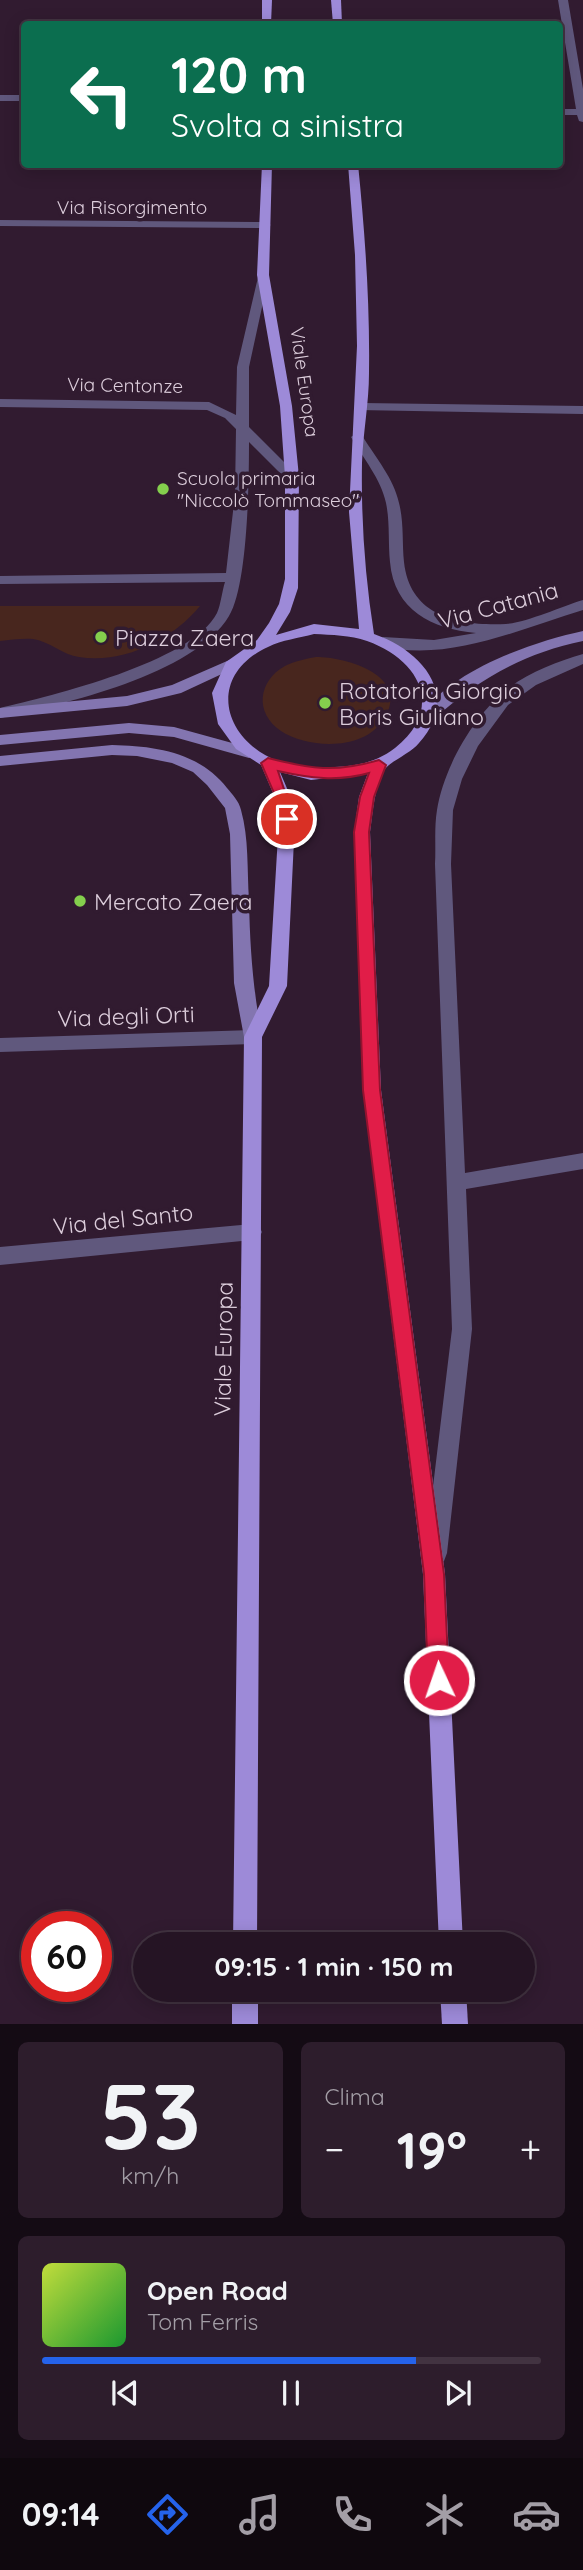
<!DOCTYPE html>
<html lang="it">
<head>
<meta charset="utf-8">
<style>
  :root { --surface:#251424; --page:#2d1d2c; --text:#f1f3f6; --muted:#a39ea6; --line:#423341; --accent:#2563eb }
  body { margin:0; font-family:Quicksand,sans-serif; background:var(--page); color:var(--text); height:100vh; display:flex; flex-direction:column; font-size:26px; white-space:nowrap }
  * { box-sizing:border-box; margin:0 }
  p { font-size:23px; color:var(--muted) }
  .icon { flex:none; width:38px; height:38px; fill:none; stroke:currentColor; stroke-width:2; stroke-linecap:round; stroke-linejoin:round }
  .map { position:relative; height:2024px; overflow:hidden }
  .sheet { display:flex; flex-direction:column; gap:18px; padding:18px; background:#140b14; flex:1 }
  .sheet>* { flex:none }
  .hud { position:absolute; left:21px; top:21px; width:542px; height:147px; border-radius:7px; box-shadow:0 4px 18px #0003,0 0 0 2px var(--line); background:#0b6e4f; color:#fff; overflow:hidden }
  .speed { position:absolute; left:21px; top:1911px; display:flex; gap:14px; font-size:35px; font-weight:700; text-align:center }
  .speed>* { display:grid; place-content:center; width:91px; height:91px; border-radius:50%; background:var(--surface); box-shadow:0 4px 18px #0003,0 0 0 2px var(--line); line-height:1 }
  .speed .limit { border:10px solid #d22; background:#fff; color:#111 }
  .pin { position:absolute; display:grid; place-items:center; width:60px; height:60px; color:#fff; margin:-30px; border:4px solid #fff; border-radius:50%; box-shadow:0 2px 7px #0007 }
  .me { position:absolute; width:77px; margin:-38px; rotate:357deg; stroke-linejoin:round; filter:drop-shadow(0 0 5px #0008) }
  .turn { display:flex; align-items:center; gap:24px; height:147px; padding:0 35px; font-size:32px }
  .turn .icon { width:91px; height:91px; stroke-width:2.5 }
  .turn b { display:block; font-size:49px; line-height:60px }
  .big { font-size:52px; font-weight:700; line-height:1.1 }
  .sheet .tile { flex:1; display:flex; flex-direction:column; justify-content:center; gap:10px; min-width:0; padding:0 24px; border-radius:10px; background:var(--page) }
  .sheet .dial { align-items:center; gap:0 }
  .dial b { font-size:91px; line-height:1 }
  .song { display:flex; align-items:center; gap:21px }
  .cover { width:84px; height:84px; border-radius:10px; background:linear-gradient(135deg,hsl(70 70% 55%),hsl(130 70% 35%)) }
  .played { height:7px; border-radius:4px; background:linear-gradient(90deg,var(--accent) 75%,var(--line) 75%) }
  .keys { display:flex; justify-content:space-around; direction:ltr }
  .heat { display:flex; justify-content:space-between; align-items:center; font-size:38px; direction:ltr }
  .sheet .tiles { flex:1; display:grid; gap:18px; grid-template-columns:1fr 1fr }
  .tile:last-child { grid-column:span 2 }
  .trip { position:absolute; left:133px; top:1932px; width:402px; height:70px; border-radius:35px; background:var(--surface); box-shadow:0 4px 18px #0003,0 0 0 2px var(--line); font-weight:700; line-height:70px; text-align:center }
  .dock { display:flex; height:112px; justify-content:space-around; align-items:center; background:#0f080e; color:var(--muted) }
  .dock .icon { width:49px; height:49px }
  .dock .current { color:var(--accent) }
  .dock b { font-size:32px; color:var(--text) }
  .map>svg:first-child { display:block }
</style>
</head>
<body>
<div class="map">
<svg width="583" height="2024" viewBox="0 0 583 2024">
  <rect width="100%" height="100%" fill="#311b30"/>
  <g fill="#48261e">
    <path d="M 0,606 L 200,606 C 172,640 124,664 79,657 C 63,655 49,641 33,639 C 23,638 10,640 0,641 Z"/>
    <path d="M 316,657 C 346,657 411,675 384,719 C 364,751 309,749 281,731 C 254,713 258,681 285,666 C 295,661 305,659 316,657 Z"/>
  </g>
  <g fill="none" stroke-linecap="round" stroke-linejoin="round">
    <g fill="#60587d" fill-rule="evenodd">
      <path d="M 558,0 L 568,0 L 583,89 L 583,122 L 579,121 L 577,115 L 560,115 L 560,109 L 576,109 Z"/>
      <path d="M 338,20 L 438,21 L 443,24 L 334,24 Z"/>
      <rect x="0" y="95" width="24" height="6"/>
      <path d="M 0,220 L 265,222 L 271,225 L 265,228 L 0,226 Z"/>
      <path d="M 259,273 L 269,275 L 249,367 L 249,427 L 299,477 L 292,481 L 287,480 L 249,442 C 249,480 248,585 229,616 C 194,675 63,704 0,718 L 0,708 C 51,696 192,662 217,613 C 221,604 222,591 225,582 L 0,584 L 0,576 L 226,573 L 235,494 L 236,429 L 225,418 L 207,410 L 0,407 L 0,399 L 209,402 L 236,415 L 237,367 Z"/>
      <path d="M 362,403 L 583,406 L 583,414 L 358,410 L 356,407 Z"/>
      <path d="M 357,433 L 363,437 C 376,458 394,479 399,503 C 404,522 402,543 404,562 C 410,617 459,626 506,624 C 528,622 560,607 583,600 L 583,610 C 519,629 446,664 378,645 L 376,642 L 383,637 L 434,640 L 476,633 C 432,629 394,610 390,562 C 388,542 390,522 386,503 C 381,479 363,458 351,437 Z"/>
      <path d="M 583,654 L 583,664 L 536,685 L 508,705 L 478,746 L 462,779 L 453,810 L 451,864 L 465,1173 L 583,1153 L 583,1169 L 466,1189 L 472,1329 L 447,1553 L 444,1561 L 436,1564 L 428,1561 L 425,1553 L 452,1329 L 435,864 C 436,846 434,828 437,810 C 444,767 474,714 510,687 C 530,672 559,661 583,654 Z"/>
      <path d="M 253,1030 L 259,1032 L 262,1037 L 259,1042 L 253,1044 L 0,1052 L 0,1038 Z"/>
      <path d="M 252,1224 L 259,1226 L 262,1232 L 259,1238 L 252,1240 L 0,1265 L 0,1247 Z"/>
    </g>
    <g fill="#8375b0" fill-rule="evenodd">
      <path d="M 583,631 L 583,641 C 525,653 478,679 434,719 L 429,720 L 421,715 C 452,670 532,642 583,631 Z"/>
      <path d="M 234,658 L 239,660 L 241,663 L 239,666 L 181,693 L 127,706 L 0,718 L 0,708 L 127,696 L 172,685 Z"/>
      <path d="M 129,723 L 174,727 L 254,749 L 257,753 L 249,758 L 174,737 L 129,733 L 0,745 L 0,735 Z"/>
      <path d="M 112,745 C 155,746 199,752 227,788 C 232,794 239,801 241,810 C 249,838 247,870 249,900 C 250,949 253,989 262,1037 L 259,1042 L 247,1042 L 244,1037 L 234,983 L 230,834 L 225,808 L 207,785 L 193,772 L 172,763 L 137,756 L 112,755 L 0,766 L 0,756 Z"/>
    </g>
    <g fill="#9d8ad8" fill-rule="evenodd">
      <path d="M 262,0 L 272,0 L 271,24 L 262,24 Z"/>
      <path d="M 331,0 L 341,0 L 342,24 L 333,24 Z"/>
      <path d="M 262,164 L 272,164 L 269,275 L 292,406 L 299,477 L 298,588 L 290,612 L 276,635 L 314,624 L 359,629 L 349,512 L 357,346 L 355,255 L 348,164 L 358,164 C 365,234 370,303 369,373 C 369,403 363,433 362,463 C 361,520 365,577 374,634 C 423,651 461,696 419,743 C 411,753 391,761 385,769 C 374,787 373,812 370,832 L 381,1090 L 445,1574 L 463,1944 L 439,1944 L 423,1574 L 363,1090 L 354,832 L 359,797 L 368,773 L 311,780 L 280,772 L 289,793 L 295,819 L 287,986 L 262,1037 L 257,1944 L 233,1944 L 244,1037 L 269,986 L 279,819 L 273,793 L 261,765 L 236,749 L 218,724 L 212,693 L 226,662 L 257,640 L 269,623 L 279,604 L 285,579 L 285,477 L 280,406 L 257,275 ZM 314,634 C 332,635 350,635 367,641 C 420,660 445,708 395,748 C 377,762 357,766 335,767 C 316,768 297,768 278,761 C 221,739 207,675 268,647 C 282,640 299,638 314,634 Z"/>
      <rect x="232" y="1990" width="26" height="34"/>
      <path d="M 440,1990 L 466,1990 L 468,2024 L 442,2024 Z"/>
    </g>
  </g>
  <path fill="#e11d48" stroke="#92132f" stroke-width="2" d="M 268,758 C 311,769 335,773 379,760 L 386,765 L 374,797 L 369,832 L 380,1090 L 444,1574 L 449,1680 L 446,1687 L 439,1690 L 432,1687 L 428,1680 L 424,1574 L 363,1090 L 354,832 L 360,797 L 369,773 C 338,782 309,778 278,771 L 294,819 L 287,824 L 280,819 L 274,793 L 261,763 Z"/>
  <g fill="#84cf4d" stroke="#311b30" stroke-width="2.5">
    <circle cx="163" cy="489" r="7"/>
    <circle cx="101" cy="637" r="7"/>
    <circle cx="325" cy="703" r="7"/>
    <circle cx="80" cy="901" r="7"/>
  </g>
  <g text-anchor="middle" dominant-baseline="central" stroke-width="7" stroke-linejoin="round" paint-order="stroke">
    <g font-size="19" fill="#dccddb" stroke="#311b30">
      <text x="132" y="207">Via Risorgimento</text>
      <text transform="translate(305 382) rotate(82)">Viale Europa</text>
      <text transform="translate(125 385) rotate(1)">Via Centonze</text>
    </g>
    <g font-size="19" fill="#dccddb" stroke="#311b30" text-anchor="start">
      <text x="177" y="478">Scuola primaria<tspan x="177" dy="22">"Niccolò Tommaseo"</tspan></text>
    </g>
    <g font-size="23" fill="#dccddb" stroke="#311b30">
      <text transform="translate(498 605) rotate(-15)">Via Catania</text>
      <text transform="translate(126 1016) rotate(-2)">Via degli Orti</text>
      <text transform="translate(123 1219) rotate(-6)">Via del Santo</text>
      <text transform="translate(223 1349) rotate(-89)">Viale Europa</text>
    </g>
    <g font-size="23" fill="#dccddb" stroke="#311b30" text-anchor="start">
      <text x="115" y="637">Piazza Zaera</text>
      <text x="339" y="690">Rotatoria Giorgio<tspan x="339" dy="26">Boris Giuliano</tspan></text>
      <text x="94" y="901">Mercato Zaera</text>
    </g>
  </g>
</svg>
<div class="speed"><div class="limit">60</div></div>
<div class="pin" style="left:287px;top:819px;background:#d93025"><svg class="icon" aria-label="arrive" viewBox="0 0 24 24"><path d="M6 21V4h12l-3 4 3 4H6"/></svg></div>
<svg class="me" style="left:439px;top:1680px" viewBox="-20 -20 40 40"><circle r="17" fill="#e11d48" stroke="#fff" stroke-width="3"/><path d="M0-11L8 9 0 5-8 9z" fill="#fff"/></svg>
<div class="trip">09:15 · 1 min · 150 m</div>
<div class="hud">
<div class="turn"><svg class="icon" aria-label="left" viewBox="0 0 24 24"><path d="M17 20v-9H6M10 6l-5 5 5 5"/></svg><div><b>120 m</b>Svolta a sinistra</div></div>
</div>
</div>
<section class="sheet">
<div class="tiles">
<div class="tile dial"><b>53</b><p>km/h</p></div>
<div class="tile"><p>Clima</p>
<div class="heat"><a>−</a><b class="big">19°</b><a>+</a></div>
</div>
<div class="tile">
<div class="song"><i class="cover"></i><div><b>Open Road</b><p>Tom Ferris</p></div></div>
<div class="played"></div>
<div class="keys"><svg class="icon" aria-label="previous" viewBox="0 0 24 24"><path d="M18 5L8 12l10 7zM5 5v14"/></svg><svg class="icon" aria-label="pause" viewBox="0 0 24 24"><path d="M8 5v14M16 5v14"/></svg><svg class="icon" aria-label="next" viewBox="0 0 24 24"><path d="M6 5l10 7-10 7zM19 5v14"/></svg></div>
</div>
</div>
</section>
<nav class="dock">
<b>09:14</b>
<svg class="icon current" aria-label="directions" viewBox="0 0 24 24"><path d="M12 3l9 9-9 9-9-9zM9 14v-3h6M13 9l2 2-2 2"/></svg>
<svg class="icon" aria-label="music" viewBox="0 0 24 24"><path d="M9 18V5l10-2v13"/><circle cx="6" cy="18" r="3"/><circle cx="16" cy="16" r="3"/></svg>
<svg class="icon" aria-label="phone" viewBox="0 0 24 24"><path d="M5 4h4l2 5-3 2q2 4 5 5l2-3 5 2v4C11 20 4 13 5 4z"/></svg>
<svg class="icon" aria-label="climate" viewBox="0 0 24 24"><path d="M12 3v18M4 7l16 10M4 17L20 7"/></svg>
<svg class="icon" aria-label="car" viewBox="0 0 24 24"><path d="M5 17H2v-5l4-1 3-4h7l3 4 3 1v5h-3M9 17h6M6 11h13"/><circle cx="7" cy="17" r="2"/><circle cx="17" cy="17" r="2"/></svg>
</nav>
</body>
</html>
